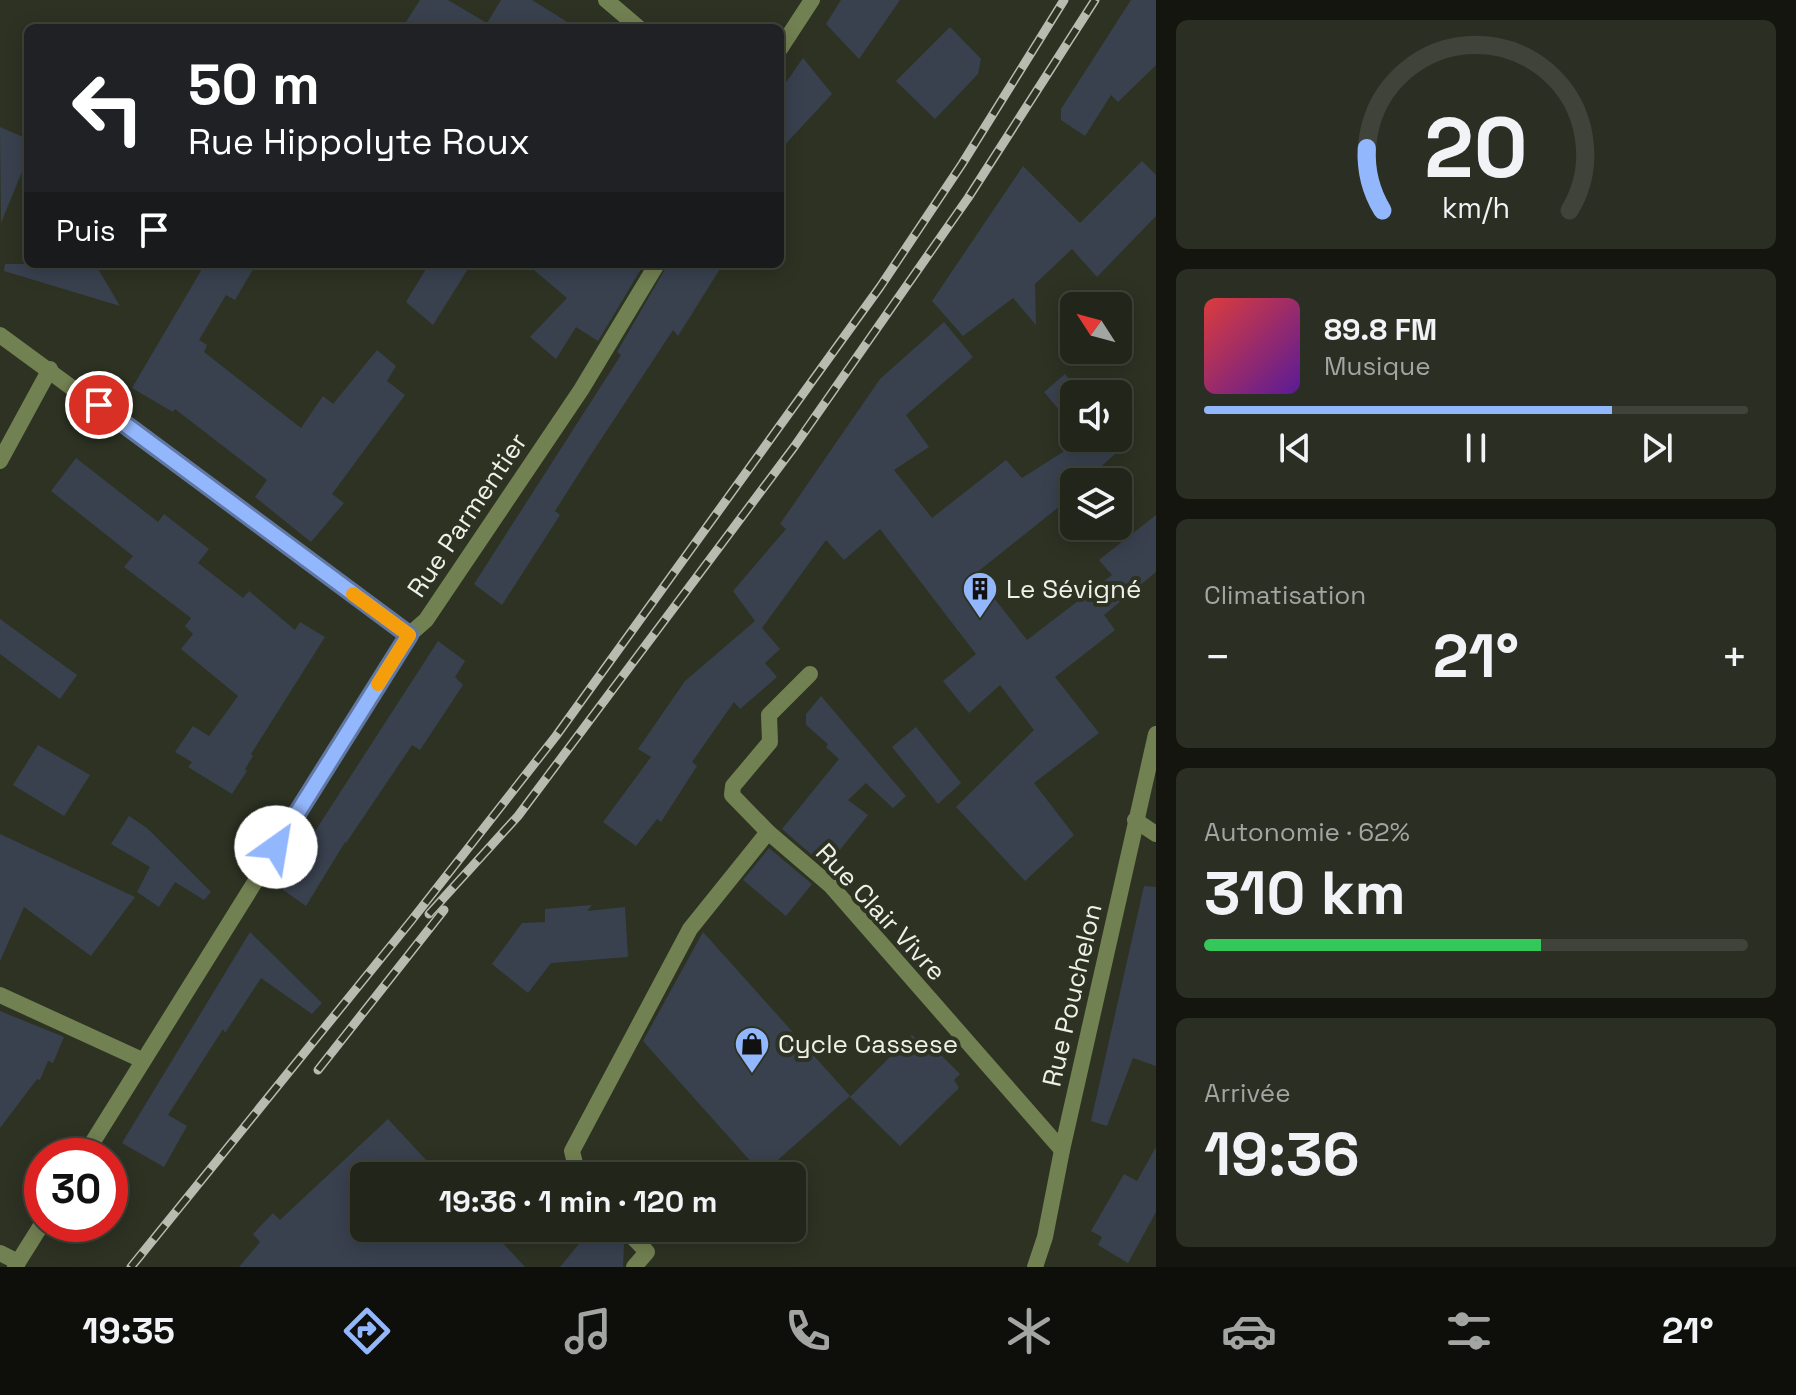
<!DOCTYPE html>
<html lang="fr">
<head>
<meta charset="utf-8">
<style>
  :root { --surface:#22261a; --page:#2a2e23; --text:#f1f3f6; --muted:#a2a5a2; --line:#3f4339; --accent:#93b7fd }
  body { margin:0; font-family:"Space Grotesk",sans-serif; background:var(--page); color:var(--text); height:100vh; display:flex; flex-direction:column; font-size:30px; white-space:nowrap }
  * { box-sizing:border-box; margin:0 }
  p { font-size:26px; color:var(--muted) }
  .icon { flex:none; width:44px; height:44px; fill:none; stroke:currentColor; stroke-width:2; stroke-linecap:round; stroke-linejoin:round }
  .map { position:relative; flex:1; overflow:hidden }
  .panel { display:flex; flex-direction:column; gap:20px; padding:20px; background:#13150e; width:640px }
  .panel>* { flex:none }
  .hud { position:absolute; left:24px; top:24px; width:760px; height:244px; border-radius:12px; box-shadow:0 4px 20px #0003,0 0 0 2px var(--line); background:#202124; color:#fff; overflow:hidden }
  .needle { width:52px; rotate:306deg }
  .tools { position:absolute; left:1060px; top:292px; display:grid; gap:16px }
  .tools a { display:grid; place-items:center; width:72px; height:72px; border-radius:12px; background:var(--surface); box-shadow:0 4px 20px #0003,0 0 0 2px var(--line); font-size:40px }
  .speed { position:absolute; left:24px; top:1138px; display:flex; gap:16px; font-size:40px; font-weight:700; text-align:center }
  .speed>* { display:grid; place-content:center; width:104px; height:104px; border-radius:50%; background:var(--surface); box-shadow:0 4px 20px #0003,0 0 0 2px var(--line); line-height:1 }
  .speed .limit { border:12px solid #d22; background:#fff; color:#111 }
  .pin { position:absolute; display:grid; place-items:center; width:68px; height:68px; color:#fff; margin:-34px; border:4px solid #fff; border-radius:50%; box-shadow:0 2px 8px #0007 }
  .me { position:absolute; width:88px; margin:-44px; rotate:32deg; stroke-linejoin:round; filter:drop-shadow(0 0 6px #0008) }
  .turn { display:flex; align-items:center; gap:28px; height:168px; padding:0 32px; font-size:36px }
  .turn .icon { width:104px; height:104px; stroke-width:2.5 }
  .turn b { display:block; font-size:56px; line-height:68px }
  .then { display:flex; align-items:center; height:76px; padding:0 32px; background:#0003; gap:16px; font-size:30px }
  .big { font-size:60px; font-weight:700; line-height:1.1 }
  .panel .card { flex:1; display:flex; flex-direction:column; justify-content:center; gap:12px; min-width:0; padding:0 28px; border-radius:12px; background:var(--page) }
  .panel .dial { align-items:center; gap:0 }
  .dial svg { height:208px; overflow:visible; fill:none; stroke:var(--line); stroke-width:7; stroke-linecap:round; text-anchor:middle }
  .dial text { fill:var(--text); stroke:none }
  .song { display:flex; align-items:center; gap:24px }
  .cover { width:96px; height:96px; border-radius:12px; background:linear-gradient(135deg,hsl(0 70% 55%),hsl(270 70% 35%)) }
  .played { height:8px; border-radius:4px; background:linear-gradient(90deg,var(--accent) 75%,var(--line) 75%) }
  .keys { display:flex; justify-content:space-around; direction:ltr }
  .heat { display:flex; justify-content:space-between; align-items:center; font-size:44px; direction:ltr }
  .charge { height:12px; border-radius:6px; background:linear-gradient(90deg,#34c759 62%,var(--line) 0) }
  .trip { position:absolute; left:350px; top:1162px; width:456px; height:80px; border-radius:12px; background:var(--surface); box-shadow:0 4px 20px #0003,0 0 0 2px var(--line); font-weight:700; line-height:80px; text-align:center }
  .tab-bar { display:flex; height:128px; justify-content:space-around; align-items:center; background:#0e0f0a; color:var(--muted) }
  .tab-bar .icon { width:56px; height:56px }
  .tab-bar .current { color:var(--accent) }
  .tab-bar b { font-size:36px; color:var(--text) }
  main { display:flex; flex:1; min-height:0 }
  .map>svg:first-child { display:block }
</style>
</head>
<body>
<main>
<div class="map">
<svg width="1156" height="1267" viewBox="0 0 1156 1267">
  <rect width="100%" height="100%" fill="#2d3223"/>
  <g fill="#39414f">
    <path d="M 420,0 L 448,0 L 487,23 L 501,0 L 532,0 L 577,28 L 402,28 Z"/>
    <path d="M 841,0 L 900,0 L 859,59 L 826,24 Z"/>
    <path d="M 1131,0 L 1156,0 L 1156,65 L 1118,102 L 1111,95 L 1085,136 L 1061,120 L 1061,109 Z"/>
    <path d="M 950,27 L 981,59 L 978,74 L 935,119 L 896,81 Z"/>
    <path d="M 803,58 L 832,94 L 780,150 L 780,91 Z"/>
    <path d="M 0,127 L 28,139 L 28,157 L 1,223 Z"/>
    <path d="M 1142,161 L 1156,175 L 1156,216 L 1097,277 L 1072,249 L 1035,284 L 1036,325 L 1013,298 L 963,336 L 932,301 L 1023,166 L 1080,223 Z"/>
    <path d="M 5,264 L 95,264 L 120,306 L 4,271 Z"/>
    <path d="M 205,264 L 256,264 L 235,300 L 226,295 L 199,340 L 207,345 L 204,352 L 301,428 L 323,396 L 333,404 L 377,350 L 396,366 L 387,381 L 405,395 L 332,494 L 344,503 L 311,542 L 255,497 L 267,480 L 175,409 L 173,412 L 132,388 Z"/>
    <path d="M 429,264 L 471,264 L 433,325 L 406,302 Z"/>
    <path d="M 527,264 L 644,264 L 598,341 L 576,327 L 556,359 L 530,337 L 567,298 Z"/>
    <path d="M 668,264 L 723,264 L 678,336 L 673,330 L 592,453 L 555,511 L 560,515 L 502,605 L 474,584 L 621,355 L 617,352 Z"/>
    <path d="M 944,322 L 973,357 L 906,415 L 929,447 L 894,470 L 932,518 L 1006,460 L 1022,478 L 1074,445 L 1061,430 L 1070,423 L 1044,392 L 1065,374 L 1082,394 L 1074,394 L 1074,438 L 1118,436 L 1125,445 L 1084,482 L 1074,482 L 1074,490 L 1058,504 L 1060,506 L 975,574 L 1027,640 L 1112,575 L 1099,560 L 1156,515 L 1156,572 L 1104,615 L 1115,630 L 1055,677 L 1099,733 L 1034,783 L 1074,835 L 1025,881 L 956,807 L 1034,730 L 1000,685 L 969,713 L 943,681 L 976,654 L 880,529 L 844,560 L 826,540 L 762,628 L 780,649 L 765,663 L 777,677 L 740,709 L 734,702 L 692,762 L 697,766 L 661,822 L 657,819 L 636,846 L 603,822 L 651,757 L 638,749 L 685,681 L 755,621 L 733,591 L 786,529 L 780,524 L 880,379 Z"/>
    <path d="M 76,458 L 158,522 L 164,514 L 209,549 L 198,563 L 243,598 L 249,591 L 295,630 L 300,622 L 325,637 L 251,754 L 253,756 L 245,769 L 247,771 L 232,794 L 188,767 L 192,762 L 175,752 L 193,726 L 209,736 L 238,696 L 181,649 L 193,634 L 185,626 L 191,618 L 124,567 L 133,556 L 51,491 Z"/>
    <path d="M 0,619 L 77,675 L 60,699 L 0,654 Z"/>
    <path d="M 438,641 L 465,661 L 455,677 L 463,685 L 420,750 L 412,745 L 346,843 L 345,842 L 306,906 L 279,887 Z"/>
    <path d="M 821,696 L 906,796 L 893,808 L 866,783 L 848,800 L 868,815 L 826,867 L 782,829 L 839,759 L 826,747 L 828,744 L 806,725 L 806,714 Z"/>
    <path d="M 916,727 L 961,783 L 938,804 L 892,747 Z"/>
    <path d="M 38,745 L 90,775 L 64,816 L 13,785 Z"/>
    <path d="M 129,816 L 147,828 L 211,892 L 204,900 L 175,882 L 159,907 L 137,892 L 150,867 L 111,844 Z"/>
    <path d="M 0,834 L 135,897 L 91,956 L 24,907 L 0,961 Z"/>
    <path d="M 769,848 L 812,884 L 786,916 L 743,880 Z"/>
    <path d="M 1144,886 L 1156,887 L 1156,1066 L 1133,1058 L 1107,1126 L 1091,1121 Z"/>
    <path d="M 592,905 L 587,911 L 625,907 L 628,957 L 551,963 L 528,993 L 492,964 L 522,923 L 545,922 L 545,909 Z"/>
    <path d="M 250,932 L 322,1003 L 312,1014 L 261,978 L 225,1033 L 223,1029 L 168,1115 L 187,1126 L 164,1167 L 122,1143 Z"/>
    <path d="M 703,932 L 850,1096 L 762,1174 L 643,1041 Z"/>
    <path d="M 0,1011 L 64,1037 L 53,1063 L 48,1061 L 40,1080 L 37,1079 L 0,1128 Z"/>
    <path d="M 912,1035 L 931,1053 L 935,1049 L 960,1074 L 954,1080 L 959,1088 L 900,1146 L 850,1097 Z"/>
    <path d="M 388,1119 L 441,1176 L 364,1176 L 364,1228 L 489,1228 L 525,1267 L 239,1267 L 260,1242 L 253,1234 L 273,1213 L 280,1220 Z"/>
    <path d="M 1156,1147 L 1156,1212 L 1128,1263 L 1098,1245 L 1102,1237 L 1091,1231 L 1124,1174 L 1137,1181 Z"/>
    <path d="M 592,1228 L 608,1228 L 624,1244 L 623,1267 L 560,1267 Z"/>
  </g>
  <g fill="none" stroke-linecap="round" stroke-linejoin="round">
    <g stroke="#728152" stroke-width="16">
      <path d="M 606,0 L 639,28"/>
      <path d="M 780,49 L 812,0"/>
      <path d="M 0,335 L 409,635"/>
      <path d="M 0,461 L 50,369"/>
      <path d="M 1135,820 L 1156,834"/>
      <path d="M 768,832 L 732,795 L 733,786 L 770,742 L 769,715 L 810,674"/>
      <path d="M 0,995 L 142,1060"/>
      <path d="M 84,1156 L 409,635 L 426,620 L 581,390 L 657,264"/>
      <path d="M 578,1176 L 572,1151 L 690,929 L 768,832 L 831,886 L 1062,1150"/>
      <path d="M 624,1228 L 647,1252 L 634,1267"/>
      <path d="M 0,1253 L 18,1262"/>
      <path d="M 15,1267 L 42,1224"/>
      <path d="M 1035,1267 L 1045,1237 L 1062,1150 L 1156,734"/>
    </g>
    <defs>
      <g id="rail">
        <path d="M 429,914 L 518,816 L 794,447 L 968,198 L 1095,0"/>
        <path d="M 318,1070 L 444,910"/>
        <path d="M 131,1267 L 411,921 L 556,736 L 880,287 L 962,164 L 1064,0"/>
      </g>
    </defs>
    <use href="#rail" stroke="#b7bbb0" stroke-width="9"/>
    <use href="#rail" stroke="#2d3223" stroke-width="6" stroke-dasharray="18" stroke-linecap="butt"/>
  </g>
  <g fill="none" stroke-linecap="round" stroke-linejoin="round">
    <defs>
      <path id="route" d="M 99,405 L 409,635 L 276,847"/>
    </defs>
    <use href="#route" stroke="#6077a4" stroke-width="20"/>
    <use href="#route" stroke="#93b7fd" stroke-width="14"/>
    <path stroke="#f59e0b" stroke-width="14" d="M 353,594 L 409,635 L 378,684"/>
  </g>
  <defs>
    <symbol id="building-pin" viewBox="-11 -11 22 30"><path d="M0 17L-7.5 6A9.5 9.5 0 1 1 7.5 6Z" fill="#93b7fd" stroke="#2d3223"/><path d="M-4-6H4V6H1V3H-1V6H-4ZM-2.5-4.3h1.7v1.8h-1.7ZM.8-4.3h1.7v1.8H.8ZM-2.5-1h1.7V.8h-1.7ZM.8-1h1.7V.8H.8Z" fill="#111"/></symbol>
    <symbol id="shop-pin" viewBox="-11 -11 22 30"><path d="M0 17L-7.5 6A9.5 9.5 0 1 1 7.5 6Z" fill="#93b7fd" stroke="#2d3223"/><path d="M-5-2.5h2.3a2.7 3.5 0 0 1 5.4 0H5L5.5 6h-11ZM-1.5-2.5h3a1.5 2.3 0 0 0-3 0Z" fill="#111"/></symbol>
  </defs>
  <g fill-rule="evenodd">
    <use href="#building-pin" x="960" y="569" width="40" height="54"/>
    <use href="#shop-pin" x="732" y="1024" width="40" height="54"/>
  </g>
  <g text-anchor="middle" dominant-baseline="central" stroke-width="8" stroke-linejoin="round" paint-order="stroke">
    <g font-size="26" fill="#edf1e7" stroke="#2d3223">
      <text transform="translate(467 515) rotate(-56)">Rue Parmentier</text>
      <text transform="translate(881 912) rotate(47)">Rue Clair Vivre</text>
      <text transform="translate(1072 995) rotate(-77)">Rue Pouchelon</text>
    </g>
    <g font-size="26" fill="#edf1e7" stroke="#2d3223" text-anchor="start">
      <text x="1006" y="589">Le Sévigné</text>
      <text x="778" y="1044">Cycle Cassese</text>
    </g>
  </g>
</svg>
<div class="tools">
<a><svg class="needle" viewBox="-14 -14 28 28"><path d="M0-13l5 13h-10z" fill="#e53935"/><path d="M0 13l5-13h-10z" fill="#a2a5a2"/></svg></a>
<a><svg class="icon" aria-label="sound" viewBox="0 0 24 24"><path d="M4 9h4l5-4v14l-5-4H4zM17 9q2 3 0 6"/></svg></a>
<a><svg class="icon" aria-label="layers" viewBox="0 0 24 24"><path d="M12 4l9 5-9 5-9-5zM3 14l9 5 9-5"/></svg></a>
</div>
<div class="speed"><div class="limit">30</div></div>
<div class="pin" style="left:99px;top:405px;background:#d93025"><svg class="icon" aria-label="arrive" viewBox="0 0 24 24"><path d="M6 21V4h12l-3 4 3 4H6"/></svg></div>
<svg class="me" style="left:276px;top:847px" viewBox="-20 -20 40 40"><circle r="19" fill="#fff"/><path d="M0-13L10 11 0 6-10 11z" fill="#93b7fd"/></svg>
<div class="trip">19:36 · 1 min · 120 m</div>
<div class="hud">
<div class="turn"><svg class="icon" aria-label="left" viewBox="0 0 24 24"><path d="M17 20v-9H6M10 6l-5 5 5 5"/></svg><div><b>50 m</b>Rue Hippolyte Roux</div></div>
<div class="then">Puis<svg class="icon" aria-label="arrive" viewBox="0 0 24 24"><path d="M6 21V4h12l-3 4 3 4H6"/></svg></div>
</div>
</div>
<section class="panel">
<div class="card dial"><svg viewBox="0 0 100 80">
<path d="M14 69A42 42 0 1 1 86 69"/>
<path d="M14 69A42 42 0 0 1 8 45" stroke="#93b7fd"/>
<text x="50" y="56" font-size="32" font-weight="700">20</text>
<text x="50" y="72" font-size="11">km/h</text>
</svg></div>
<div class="card">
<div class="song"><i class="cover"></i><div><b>89.8 FM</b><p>Musique</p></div></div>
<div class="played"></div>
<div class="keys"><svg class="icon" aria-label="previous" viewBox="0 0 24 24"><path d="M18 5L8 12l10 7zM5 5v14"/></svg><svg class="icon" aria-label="pause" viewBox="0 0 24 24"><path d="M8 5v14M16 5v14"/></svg><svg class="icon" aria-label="next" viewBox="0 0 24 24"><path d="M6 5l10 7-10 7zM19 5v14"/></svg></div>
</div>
<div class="card"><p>Climatisation</p>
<div class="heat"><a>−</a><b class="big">21°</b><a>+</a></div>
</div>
<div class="card"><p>Autonomie · 62%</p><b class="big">310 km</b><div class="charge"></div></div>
<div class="card"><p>Arrivée</p><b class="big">19:36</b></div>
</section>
</main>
<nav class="tab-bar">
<b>19:35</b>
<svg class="icon current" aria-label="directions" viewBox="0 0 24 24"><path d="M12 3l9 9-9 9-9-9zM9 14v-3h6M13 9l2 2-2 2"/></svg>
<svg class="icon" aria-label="music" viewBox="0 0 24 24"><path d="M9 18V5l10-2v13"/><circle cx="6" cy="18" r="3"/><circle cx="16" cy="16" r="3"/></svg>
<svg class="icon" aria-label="phone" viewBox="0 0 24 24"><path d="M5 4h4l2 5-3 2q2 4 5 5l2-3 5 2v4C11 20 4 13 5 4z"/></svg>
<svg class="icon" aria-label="climate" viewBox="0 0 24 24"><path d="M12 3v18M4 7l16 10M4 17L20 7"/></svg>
<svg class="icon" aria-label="car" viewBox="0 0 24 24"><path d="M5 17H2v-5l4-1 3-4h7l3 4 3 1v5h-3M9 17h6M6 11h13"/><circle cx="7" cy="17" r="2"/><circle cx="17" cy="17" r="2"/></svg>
<svg class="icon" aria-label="filters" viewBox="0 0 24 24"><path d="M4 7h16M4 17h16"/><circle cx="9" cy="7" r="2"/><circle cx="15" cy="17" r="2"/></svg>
<b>21°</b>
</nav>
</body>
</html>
